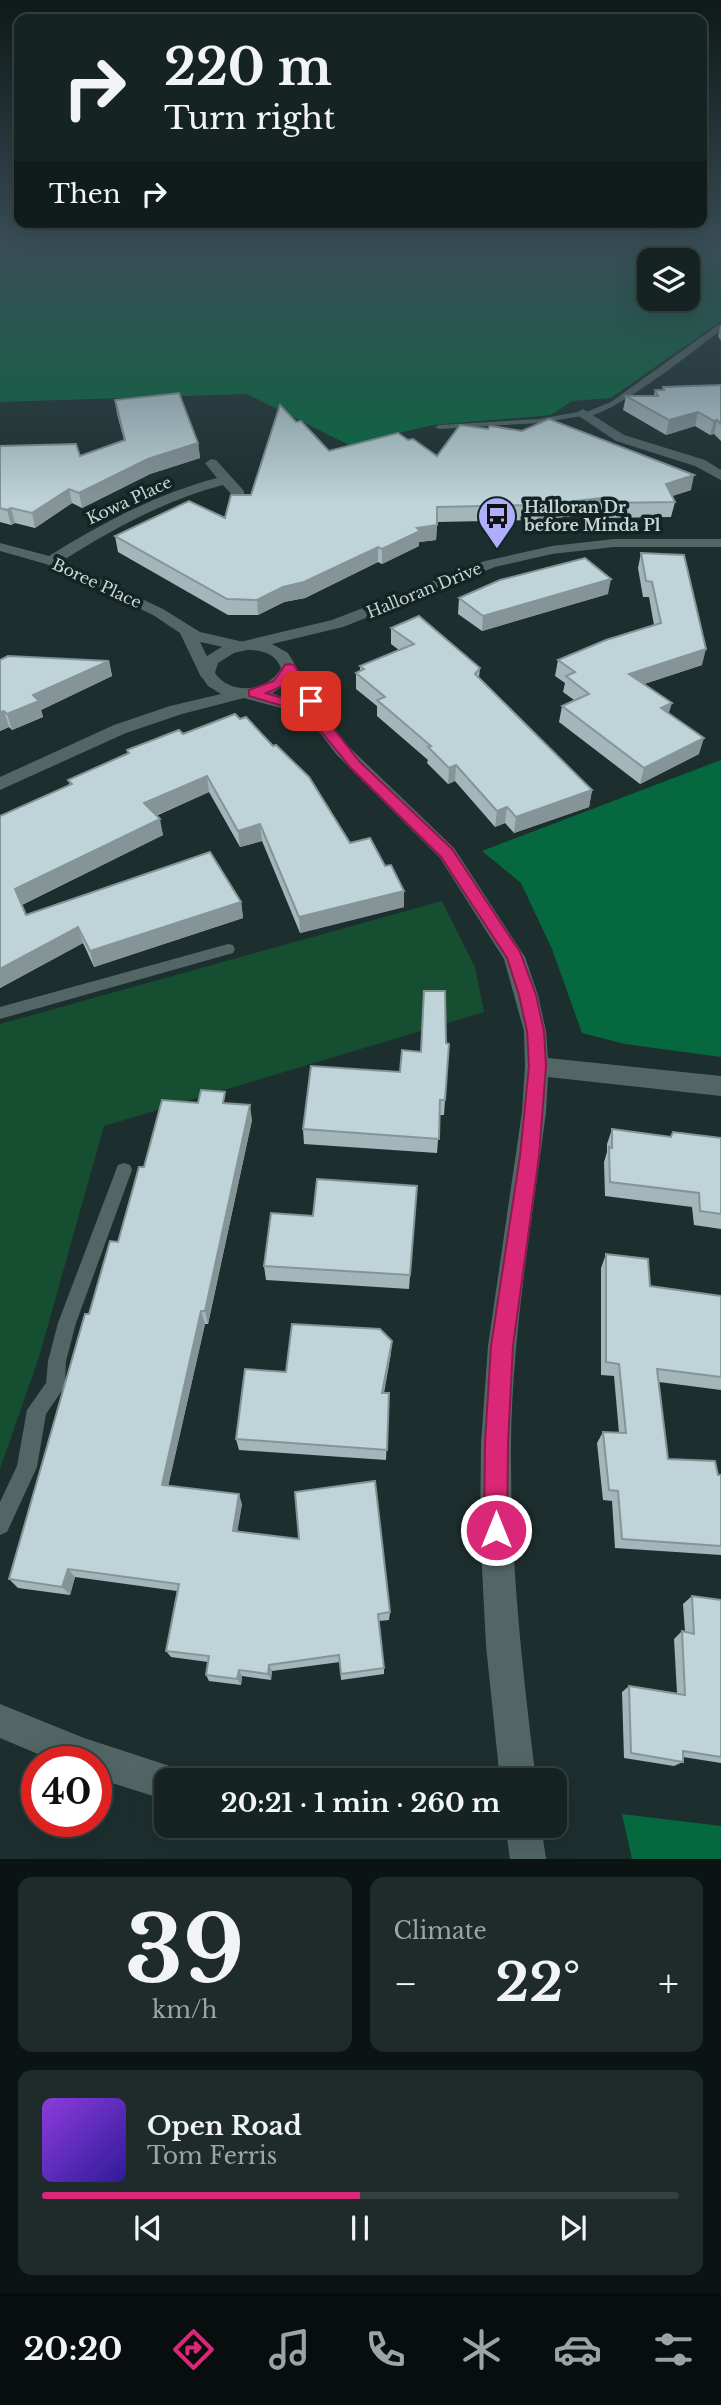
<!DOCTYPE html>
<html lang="en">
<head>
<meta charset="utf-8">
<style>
  :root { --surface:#152322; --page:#1e2b2a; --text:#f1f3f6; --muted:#9da4a5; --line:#344040; --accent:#db2777 }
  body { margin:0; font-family:"Libre Baskerville",serif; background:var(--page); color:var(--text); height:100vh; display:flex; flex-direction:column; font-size:26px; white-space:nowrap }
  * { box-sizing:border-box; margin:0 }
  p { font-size:23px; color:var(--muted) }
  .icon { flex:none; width:38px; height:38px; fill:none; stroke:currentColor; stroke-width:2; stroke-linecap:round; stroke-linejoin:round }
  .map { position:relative; height:1859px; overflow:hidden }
  .sheet { display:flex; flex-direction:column; gap:18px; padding:18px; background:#0c1313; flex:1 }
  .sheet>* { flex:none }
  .hud { position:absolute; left:14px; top:14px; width:693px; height:214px; border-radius:14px; box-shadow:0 7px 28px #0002,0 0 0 2px var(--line); background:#152322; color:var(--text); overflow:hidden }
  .buttons { position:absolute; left:637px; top:248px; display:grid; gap:14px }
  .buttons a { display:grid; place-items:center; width:63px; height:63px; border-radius:14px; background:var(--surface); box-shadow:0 7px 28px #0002,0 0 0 2px var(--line); font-size:35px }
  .speed { position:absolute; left:21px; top:1746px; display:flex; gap:14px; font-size:35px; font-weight:700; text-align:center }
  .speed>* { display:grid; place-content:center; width:91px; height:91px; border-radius:50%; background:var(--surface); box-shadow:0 7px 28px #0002,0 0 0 2px var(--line); line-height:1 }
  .speed .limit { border:10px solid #d22; background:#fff; color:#111 }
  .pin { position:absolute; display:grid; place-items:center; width:60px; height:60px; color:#fff; margin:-30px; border-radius:14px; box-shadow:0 4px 10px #0006 }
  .me { position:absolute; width:77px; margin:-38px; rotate:0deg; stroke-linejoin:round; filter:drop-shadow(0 0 5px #0008) }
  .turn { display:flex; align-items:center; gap:24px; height:147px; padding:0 35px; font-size:32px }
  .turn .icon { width:91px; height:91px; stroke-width:2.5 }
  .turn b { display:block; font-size:49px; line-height:60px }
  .then { display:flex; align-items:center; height:66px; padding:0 35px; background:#0003; gap:14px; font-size:26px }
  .big { font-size:52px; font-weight:700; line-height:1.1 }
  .sheet .tile { flex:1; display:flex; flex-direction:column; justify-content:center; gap:10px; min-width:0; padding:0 24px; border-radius:14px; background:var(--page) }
  .sheet .dial { align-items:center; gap:0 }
  .dial b { font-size:91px; line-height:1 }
  .song { display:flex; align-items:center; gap:21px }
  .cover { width:84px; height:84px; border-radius:10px; background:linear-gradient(135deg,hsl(270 70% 55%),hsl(250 70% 35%)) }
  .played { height:7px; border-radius:4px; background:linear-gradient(90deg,var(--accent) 50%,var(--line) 50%) }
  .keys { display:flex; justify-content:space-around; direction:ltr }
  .heat { display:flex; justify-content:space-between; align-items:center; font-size:38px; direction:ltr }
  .sheet .tiles { flex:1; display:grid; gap:18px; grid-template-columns:1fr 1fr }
  .tile:last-child { grid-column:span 2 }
  .trip { position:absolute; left:154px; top:1768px; width:413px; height:70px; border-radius:14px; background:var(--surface); box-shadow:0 7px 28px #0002,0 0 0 2px var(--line); font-weight:700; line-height:70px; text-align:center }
  .tab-bar { display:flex; height:112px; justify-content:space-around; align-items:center; background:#080e0e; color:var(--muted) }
  .tab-bar .icon { width:49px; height:49px }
  .tab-bar .current { color:var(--accent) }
  .tab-bar b { font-size:32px; color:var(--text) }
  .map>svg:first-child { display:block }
</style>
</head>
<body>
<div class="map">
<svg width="721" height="1859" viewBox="0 0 721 1859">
  <rect width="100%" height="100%" fill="#1c2f2e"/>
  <path fill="#164e32" d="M 442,901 L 475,967 L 484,1012 L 104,1126 L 39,1357 L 0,1469 L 0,1024 Z"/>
  <g fill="#06683e" fill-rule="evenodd">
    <path d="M 0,244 L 721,244 L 721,321 L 611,398 L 572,401 L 551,415 L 433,425 L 349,445 L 247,394 L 0,402 ZM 649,261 L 688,261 L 688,299 L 649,299 Z"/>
    <path d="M 721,760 L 721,1057 L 625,1044 L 582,1033 L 552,949 L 521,883 L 482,851 Z"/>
    <path d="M 622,1814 L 721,1826 L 721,1859 L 632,1859 Z"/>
  </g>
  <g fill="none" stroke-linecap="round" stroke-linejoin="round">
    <g fill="#526666" fill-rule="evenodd">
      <path d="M 718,325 L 721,325 L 721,330 C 699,347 604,423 582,416 L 539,423 L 439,429 L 435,427 L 439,425 L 539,419 L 583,411 L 586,412 L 611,402 Z"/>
      <path d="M 228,944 L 233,945 L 235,949 L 233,953 L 0,1019 L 0,1007 Z"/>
      <path d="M 124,1163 L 130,1165 L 132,1170 L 76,1323 L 66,1361 L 65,1386 L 46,1414 L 37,1467 L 7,1532 L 0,1535 L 0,1502 L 17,1466 L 27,1410 L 46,1383 L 48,1361 L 58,1323 L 116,1170 L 118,1165 Z"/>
    </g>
    <g fill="#526666" fill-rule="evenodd">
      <path d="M 583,409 L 624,435 L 705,460 L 721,470 L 721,480 L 695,466 L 616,441 L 579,416 L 577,413 Z"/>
      <path d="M 211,459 L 216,460 L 244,491 L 244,497 L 234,497 L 223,485 C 165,500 113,529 62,561 L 163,609 L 200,632 L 248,643 L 250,646 L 248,649 L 242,651 L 200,642 L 215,673 L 213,677 L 201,677 L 180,633 L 153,615 L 46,564 L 0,551 L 0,543 L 49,556 C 102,523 156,494 217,478 L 205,463 Z"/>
      <path d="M 0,1704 L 84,1738 L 179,1769 L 183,1780 L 166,1780 L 166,1800 L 96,1778 L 96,1762 L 57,1762 L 0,1738 Z"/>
    </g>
    <g fill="#526666" fill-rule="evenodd">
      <path d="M 614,539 L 721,539 L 721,547 L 614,547 L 552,554 L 495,567 L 343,627 L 272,644 L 288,653 L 328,720 L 348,746 L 454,848 L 525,957 L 538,995 L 546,1031 L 548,1058 L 721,1076 L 721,1096 L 548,1077 L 546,1112 C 532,1222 512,1334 511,1445 C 510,1558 522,1668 536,1780 L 500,1780 L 486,1646 L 480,1530 L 481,1443 L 488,1346 L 522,1112 L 525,1066 L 524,1031 L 504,959 L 440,858 L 336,754 L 314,725 L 285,709 L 244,698 L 182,714 L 126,733 L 0,790 L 0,777 L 114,725 L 170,706 L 221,694 L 208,686 L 199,673 L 204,658 L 223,646 L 332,620 L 485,561 L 552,546 ZM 247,650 C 262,650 275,653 281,668 C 268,692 231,696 215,673 L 218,663 L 234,653 ZM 290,682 L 303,705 L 272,693 Z"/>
      <path d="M 505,1825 L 541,1825 L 546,1859 L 510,1859 Z"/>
    </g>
  </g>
  <g fill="#a3b6ba">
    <path d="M 721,323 L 721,341 L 718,336 Z"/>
    <path d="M 721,385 L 721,441 L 714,434 L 710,435 L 695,426 L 666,435 L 623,410 L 626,396 L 654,396 L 655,390 L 662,390 L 663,387 Z"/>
    <path d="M 115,400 L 198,443 L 200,458 L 150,474 L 82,508 L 72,503 L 35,528 L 15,523 L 11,525 L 0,522 L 0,446 L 80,456 L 124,440 L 117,414 Z"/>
    <path d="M 296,422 L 329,451 L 408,440 L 437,456 L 691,490 L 672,496 L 675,502 L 671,517 L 600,518 L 598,513 L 538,520 L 437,522 L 436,540 L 419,542 L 419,546 L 382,564 L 378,562 L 305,598 L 284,602 L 258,615 L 228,615 L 118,552 L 115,536 L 225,518 L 251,495 Z"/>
    <path d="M 641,553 L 702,665 L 644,684 L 669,713 L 699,754 L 640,784 L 559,722 L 562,706 L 574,700 L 563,692 L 565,683 L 555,676 L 558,660 L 654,625 L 649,597 L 643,597 L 638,568 Z"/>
    <path d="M 608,594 L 482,631 L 458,614 L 459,598 Z"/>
    <path d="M 391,628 L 480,668 L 479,677 L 592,790 L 589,807 L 514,833 L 505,823 L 495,827 L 455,781 L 448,784 L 427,763 L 428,760 L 377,716 L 377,706 L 356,689 L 356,673 L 360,671 L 360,666 L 399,650 L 391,644 Z"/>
    <path d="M 0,660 L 109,661 L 112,676 L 41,710 L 43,717 L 12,730 L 9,727 L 0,731 Z"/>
    <path d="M 183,734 L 350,843 L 404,907 L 300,933 L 262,841 L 240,847 L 209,792 L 156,816 L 163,835 L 22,905 L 26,915 L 241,902 L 243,918 L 94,967 L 83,943 L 0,988 L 0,816 L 70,785 L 68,780 L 128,753 L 127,750 Z"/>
    <path d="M 311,1066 L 445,1100 L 444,1115 L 440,1115 L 437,1153 L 304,1144 L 303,1129 Z"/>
    <path d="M 198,1103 L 227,1103 L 252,1120 L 208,1324 L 205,1324 L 168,1486 L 242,1504 L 237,1531 L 390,1612 L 389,1620 L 379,1621 L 384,1668 L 384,1674 L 341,1680 L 340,1662 L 272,1671 L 271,1680 L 242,1676 L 241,1685 L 209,1681 L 206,1675 L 208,1662 L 171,1657 L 166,1651 L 177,1591 L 75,1577 L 70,1595 L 18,1588 L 9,1579 L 89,1314 L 118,1242 L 144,1167 Z"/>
    <path d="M 612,1129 L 671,1137 L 721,1138 L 721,1229 L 694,1225 L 692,1207 L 605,1196 L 604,1162 L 607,1152 L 607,1144 Z"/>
    <path d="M 417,1186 L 409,1289 L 266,1280 L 264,1266 L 313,1216 Z"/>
    <path d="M 606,1254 L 650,1286 L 721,1296 L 721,1390 L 659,1382 L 668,1459 L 721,1475 L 721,1555 L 615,1548 L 612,1501 L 603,1500 L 597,1443 L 603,1432 L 619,1433 L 614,1376 L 601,1375 L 601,1268 Z"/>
    <path d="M 391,1353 L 384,1393 L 389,1393 L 386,1460 L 239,1450 L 236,1439 Z"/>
    <path d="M 692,1596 L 721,1600 L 721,1763 L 683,1757 L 683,1762 L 674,1766 L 624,1758 L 622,1692 L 629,1686 L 677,1693 L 674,1639 L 682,1631 L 685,1632 L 683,1604 Z"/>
  </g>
  <g fill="#859497">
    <path d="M 698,412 L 695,426 L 666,435 L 669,420 Z"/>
    <path d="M 717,420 L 714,434 L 710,435 L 714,421 Z"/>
    <path d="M 198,443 L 200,458 L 150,474 L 82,508 L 79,493 L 148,459 Z"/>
    <path d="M 694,475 L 691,490 L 663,499 L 666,484 Z"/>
    <path d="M 69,489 L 72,503 L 35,528 L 32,513 Z"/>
    <path d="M 601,498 L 598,513 L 538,520 L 540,505 Z"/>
    <path d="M 11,508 L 15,523 L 11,525 L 7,510 Z"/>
    <path d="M 437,525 L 436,540 L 419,542 L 419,546 L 382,564 L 382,549 L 417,528 Z"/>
    <path d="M 378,547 L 378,562 L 305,598 L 284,602 L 258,615 L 257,600 L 283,587 Z"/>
    <path d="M 611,579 L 608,594 L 482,631 L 483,616 Z"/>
    <path d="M 706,649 L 702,665 L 626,690 L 629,674 Z"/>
    <path d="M 109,661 L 112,676 L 41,710 L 43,717 L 12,730 L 7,714 L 33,695 Z"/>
    <path d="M 672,703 L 667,719 L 661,708 Z"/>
    <path d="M 4,711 L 9,727 L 0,731 L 0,712 Z"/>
    <path d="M 704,738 L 699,754 L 640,784 L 644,768 Z"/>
    <path d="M 456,765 L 455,781 L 448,784 L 449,768 Z"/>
    <path d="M 207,776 L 209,792 L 147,819 L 144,803 Z"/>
    <path d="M 592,790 L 589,807 L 514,833 L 516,817 Z"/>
    <path d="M 507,807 L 505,823 L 495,827 L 497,811 Z"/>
    <path d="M 160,819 L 163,835 L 21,905 L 15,889 Z"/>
    <path d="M 260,824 L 262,841 L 240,847 L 238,831 Z"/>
    <path d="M 404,891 L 404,907 L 300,933 L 299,917 Z"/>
    <path d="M 241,902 L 243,918 L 94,967 L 90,951 Z"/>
    <path d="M 78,927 L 83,943 L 0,988 L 0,969 Z"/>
    <path d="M 250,1105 L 252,1120 L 208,1324 L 205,1311 Z"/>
    <path d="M 201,1311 L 205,1324 L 166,1496 L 162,1485 Z"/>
    <path d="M 392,1341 L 391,1353 L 381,1404 L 382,1393 Z"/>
    <path d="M 239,1494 L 242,1504 L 236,1540 L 233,1531 Z"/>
    <path d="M 68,1569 L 75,1577 L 70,1595 L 62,1587 Z"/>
    <path d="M 269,1665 L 272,1671 L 271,1680 L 268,1674 Z"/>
    <path d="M 239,1670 L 242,1676 L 241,1685 L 237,1679 Z"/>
  </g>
  <g fill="#bed4d8" stroke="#859497" stroke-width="2">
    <path d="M 721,385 L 721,424 L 717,420 L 714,421 L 698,412 L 669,420 L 626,396 L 658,396 L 655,390 L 664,390 L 663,387 Z"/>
    <path d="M 179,393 L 198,443 L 148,459 L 79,493 L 69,489 L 32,513 L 11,508 L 7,510 L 0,508 L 0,446 L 76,444 L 80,456 L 125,440 L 115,400 Z"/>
    <path d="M 280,405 L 296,422 L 301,421 L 329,451 L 398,433 L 408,440 L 413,439 L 437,456 L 460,425 L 488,429 L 490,426 L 522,431 L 549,419 L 694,475 L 666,484 L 675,502 L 602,503 L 601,498 L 540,505 L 437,507 L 437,525 L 417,528 L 420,531 L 382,549 L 378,547 L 304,582 L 283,587 L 257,600 L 227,599 L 115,536 L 189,501 L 225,518 L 231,495 L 251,495 Z"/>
    <path d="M 641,553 L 684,555 L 706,649 L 629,674 L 672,703 L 661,708 L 704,738 L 644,768 L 562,706 L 589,694 L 566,676 L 575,672 L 558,660 L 606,640 L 661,623 L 652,582 L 646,581 Z"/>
    <path d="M 585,558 L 611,579 L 483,616 L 459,598 L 500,580 Z"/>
    <path d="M 419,616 L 480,668 L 475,674 L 592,790 L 516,817 L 507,807 L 497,811 L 456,765 L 449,768 L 428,747 L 431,746 L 377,700 L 385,697 L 356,673 L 364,669 L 360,666 L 414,644 L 391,628 Z"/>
    <path d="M 8,656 L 109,661 L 33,695 L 39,701 L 7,714 L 4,711 L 0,712 L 0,660 Z"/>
    <path d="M 235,714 L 240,719 L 246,717 L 273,746 L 276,745 L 309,777 L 350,843 L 370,838 L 385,866 L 391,865 L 404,891 L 299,917 L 260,824 L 238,831 L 207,776 L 144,803 L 160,819 L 15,889 L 26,915 L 210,852 L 241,902 L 90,951 L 78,927 L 0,969 L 0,816 L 72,784 L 68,780 L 129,753 L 127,750 L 179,730 L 183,734 Z"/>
    <path d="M 424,991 L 445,991 L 446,1043 L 449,1044 L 445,1100 L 440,1100 L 439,1139 L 303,1129 L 311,1066 L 400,1072 L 402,1050 L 421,1052 Z"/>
    <path d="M 201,1090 L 225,1092 L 223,1103 L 250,1105 L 205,1311 L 201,1311 L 162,1485 L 239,1494 L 233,1531 L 299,1539 L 295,1492 L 375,1481 L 390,1612 L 378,1614 L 384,1668 L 341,1674 L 339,1655 L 269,1665 L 268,1674 L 239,1670 L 237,1679 L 206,1675 L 209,1656 L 166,1651 L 179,1584 L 68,1569 L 62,1587 L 9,1579 L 85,1314 L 89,1314 L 110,1241 L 118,1242 L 139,1167 L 144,1167 L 162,1100 L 198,1103 Z"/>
    <path d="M 612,1129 L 671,1137 L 673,1132 L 721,1138 L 721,1214 L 700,1211 L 699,1193 L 610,1182 L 609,1147 L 612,1148 Z"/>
    <path d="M 317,1179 L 417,1186 L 410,1275 L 264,1266 L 271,1213 L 313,1216 Z"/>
    <path d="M 606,1254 L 648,1259 L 650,1286 L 721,1296 L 721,1377 L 657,1369 L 668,1459 L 715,1461 L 718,1475 L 721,1475 L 721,1546 L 622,1539 L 618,1491 L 609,1490 L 603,1432 L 626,1433 L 619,1364 L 606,1362 Z"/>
    <path d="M 292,1324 L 380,1329 L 392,1341 L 382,1393 L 389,1393 L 387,1450 L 236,1439 L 245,1369 L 286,1372 Z"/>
    <path d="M 692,1596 L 721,1600 L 721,1757 L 683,1751 L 683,1762 L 631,1753 L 629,1686 L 685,1695 L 682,1631 L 694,1634 Z"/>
  </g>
  <linearGradient id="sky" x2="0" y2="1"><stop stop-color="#0f1a19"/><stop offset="0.48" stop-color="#3a4d57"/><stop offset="1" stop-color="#3a4d57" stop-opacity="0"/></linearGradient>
  <rect width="721" height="504" fill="url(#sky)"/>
  <path fill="#db2777" stroke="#8e194d" stroke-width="2" d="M 289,664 L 294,665 L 317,701 L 315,704 L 306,704 L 291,679 L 283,686 L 266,693 L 295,702 L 325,718 L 360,762 L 452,849 L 520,952 L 536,995 L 544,1031 L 546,1066 L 539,1156 L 513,1346 L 508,1443 L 507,1530 L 504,1538 L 496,1542 L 487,1538 L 484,1530 L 485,1443 L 491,1346 L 520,1156 L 529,1066 L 527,1031 L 519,995 L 507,958 L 441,857 L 351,768 L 315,724 L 286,707 L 249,696 L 249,690 L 274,681 L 285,665 Z"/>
  <defs>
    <symbol id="bus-pin" viewBox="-11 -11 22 30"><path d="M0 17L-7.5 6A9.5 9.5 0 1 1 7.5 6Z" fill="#aeaefb" stroke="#122524"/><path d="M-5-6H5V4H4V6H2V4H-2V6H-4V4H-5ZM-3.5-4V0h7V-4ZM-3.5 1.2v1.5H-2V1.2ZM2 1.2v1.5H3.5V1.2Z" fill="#111"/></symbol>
  </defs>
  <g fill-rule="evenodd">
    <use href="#bus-pin" x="475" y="494" width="44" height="60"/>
  </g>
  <g text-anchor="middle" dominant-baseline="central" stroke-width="7" stroke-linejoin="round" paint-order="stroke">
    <g font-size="16" fill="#cad5d5" stroke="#122524">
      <text transform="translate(129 500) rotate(-25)">Kowa Place</text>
      <text transform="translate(97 583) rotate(25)">Boree Place</text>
      <text transform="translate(424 590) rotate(-22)">Halloran Drive</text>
    </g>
    <g font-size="16" font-weight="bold" fill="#cad5d5" stroke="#122524" text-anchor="start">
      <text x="524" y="507">Halloran Dr<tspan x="524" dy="18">before Minda Pl</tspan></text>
    </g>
  </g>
</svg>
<div class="buttons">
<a><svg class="icon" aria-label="layers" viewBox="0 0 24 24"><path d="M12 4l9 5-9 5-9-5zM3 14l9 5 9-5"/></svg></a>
</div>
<div class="speed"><div class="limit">40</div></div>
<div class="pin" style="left:311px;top:701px;background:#d93025"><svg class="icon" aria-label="arrive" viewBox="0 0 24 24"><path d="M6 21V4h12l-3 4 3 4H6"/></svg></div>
<svg class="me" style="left:496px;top:1530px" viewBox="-20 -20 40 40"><circle r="17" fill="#db2777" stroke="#fff" stroke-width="3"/><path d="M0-11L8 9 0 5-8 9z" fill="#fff"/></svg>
<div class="trip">20:21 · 1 min · 260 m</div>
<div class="hud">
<div class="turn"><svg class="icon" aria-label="right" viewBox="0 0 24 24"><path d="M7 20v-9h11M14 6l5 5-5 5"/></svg><div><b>220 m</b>Turn right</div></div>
<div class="then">Then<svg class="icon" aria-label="right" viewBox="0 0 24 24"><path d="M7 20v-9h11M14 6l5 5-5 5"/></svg></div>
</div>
</div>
<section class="sheet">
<div class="tiles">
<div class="tile dial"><b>39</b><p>km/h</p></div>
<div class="tile"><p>Climate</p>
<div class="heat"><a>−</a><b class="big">22°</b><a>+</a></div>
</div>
<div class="tile">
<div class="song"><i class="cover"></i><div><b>Open Road</b><p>Tom Ferris</p></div></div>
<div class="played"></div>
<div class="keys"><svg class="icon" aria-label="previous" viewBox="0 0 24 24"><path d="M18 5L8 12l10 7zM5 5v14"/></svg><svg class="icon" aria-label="pause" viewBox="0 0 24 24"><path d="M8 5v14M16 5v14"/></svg><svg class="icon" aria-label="next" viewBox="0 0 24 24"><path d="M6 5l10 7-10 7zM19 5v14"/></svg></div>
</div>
</div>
</section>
<nav class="tab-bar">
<b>20:20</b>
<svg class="icon current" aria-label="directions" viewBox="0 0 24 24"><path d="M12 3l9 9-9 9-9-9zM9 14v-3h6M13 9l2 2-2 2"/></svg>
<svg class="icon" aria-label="music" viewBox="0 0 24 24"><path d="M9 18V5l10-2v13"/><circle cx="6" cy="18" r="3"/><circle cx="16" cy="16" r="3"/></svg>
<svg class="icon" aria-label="phone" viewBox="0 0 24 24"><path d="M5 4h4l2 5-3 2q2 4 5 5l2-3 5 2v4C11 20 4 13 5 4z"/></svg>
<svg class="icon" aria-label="climate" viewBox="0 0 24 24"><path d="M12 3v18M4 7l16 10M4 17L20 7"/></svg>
<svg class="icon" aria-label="car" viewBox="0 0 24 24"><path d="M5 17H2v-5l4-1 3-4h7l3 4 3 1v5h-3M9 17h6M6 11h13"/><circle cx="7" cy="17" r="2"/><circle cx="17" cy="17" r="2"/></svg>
<svg class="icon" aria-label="filters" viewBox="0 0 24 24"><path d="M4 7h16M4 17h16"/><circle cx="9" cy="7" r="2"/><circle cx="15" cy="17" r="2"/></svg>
</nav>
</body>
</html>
